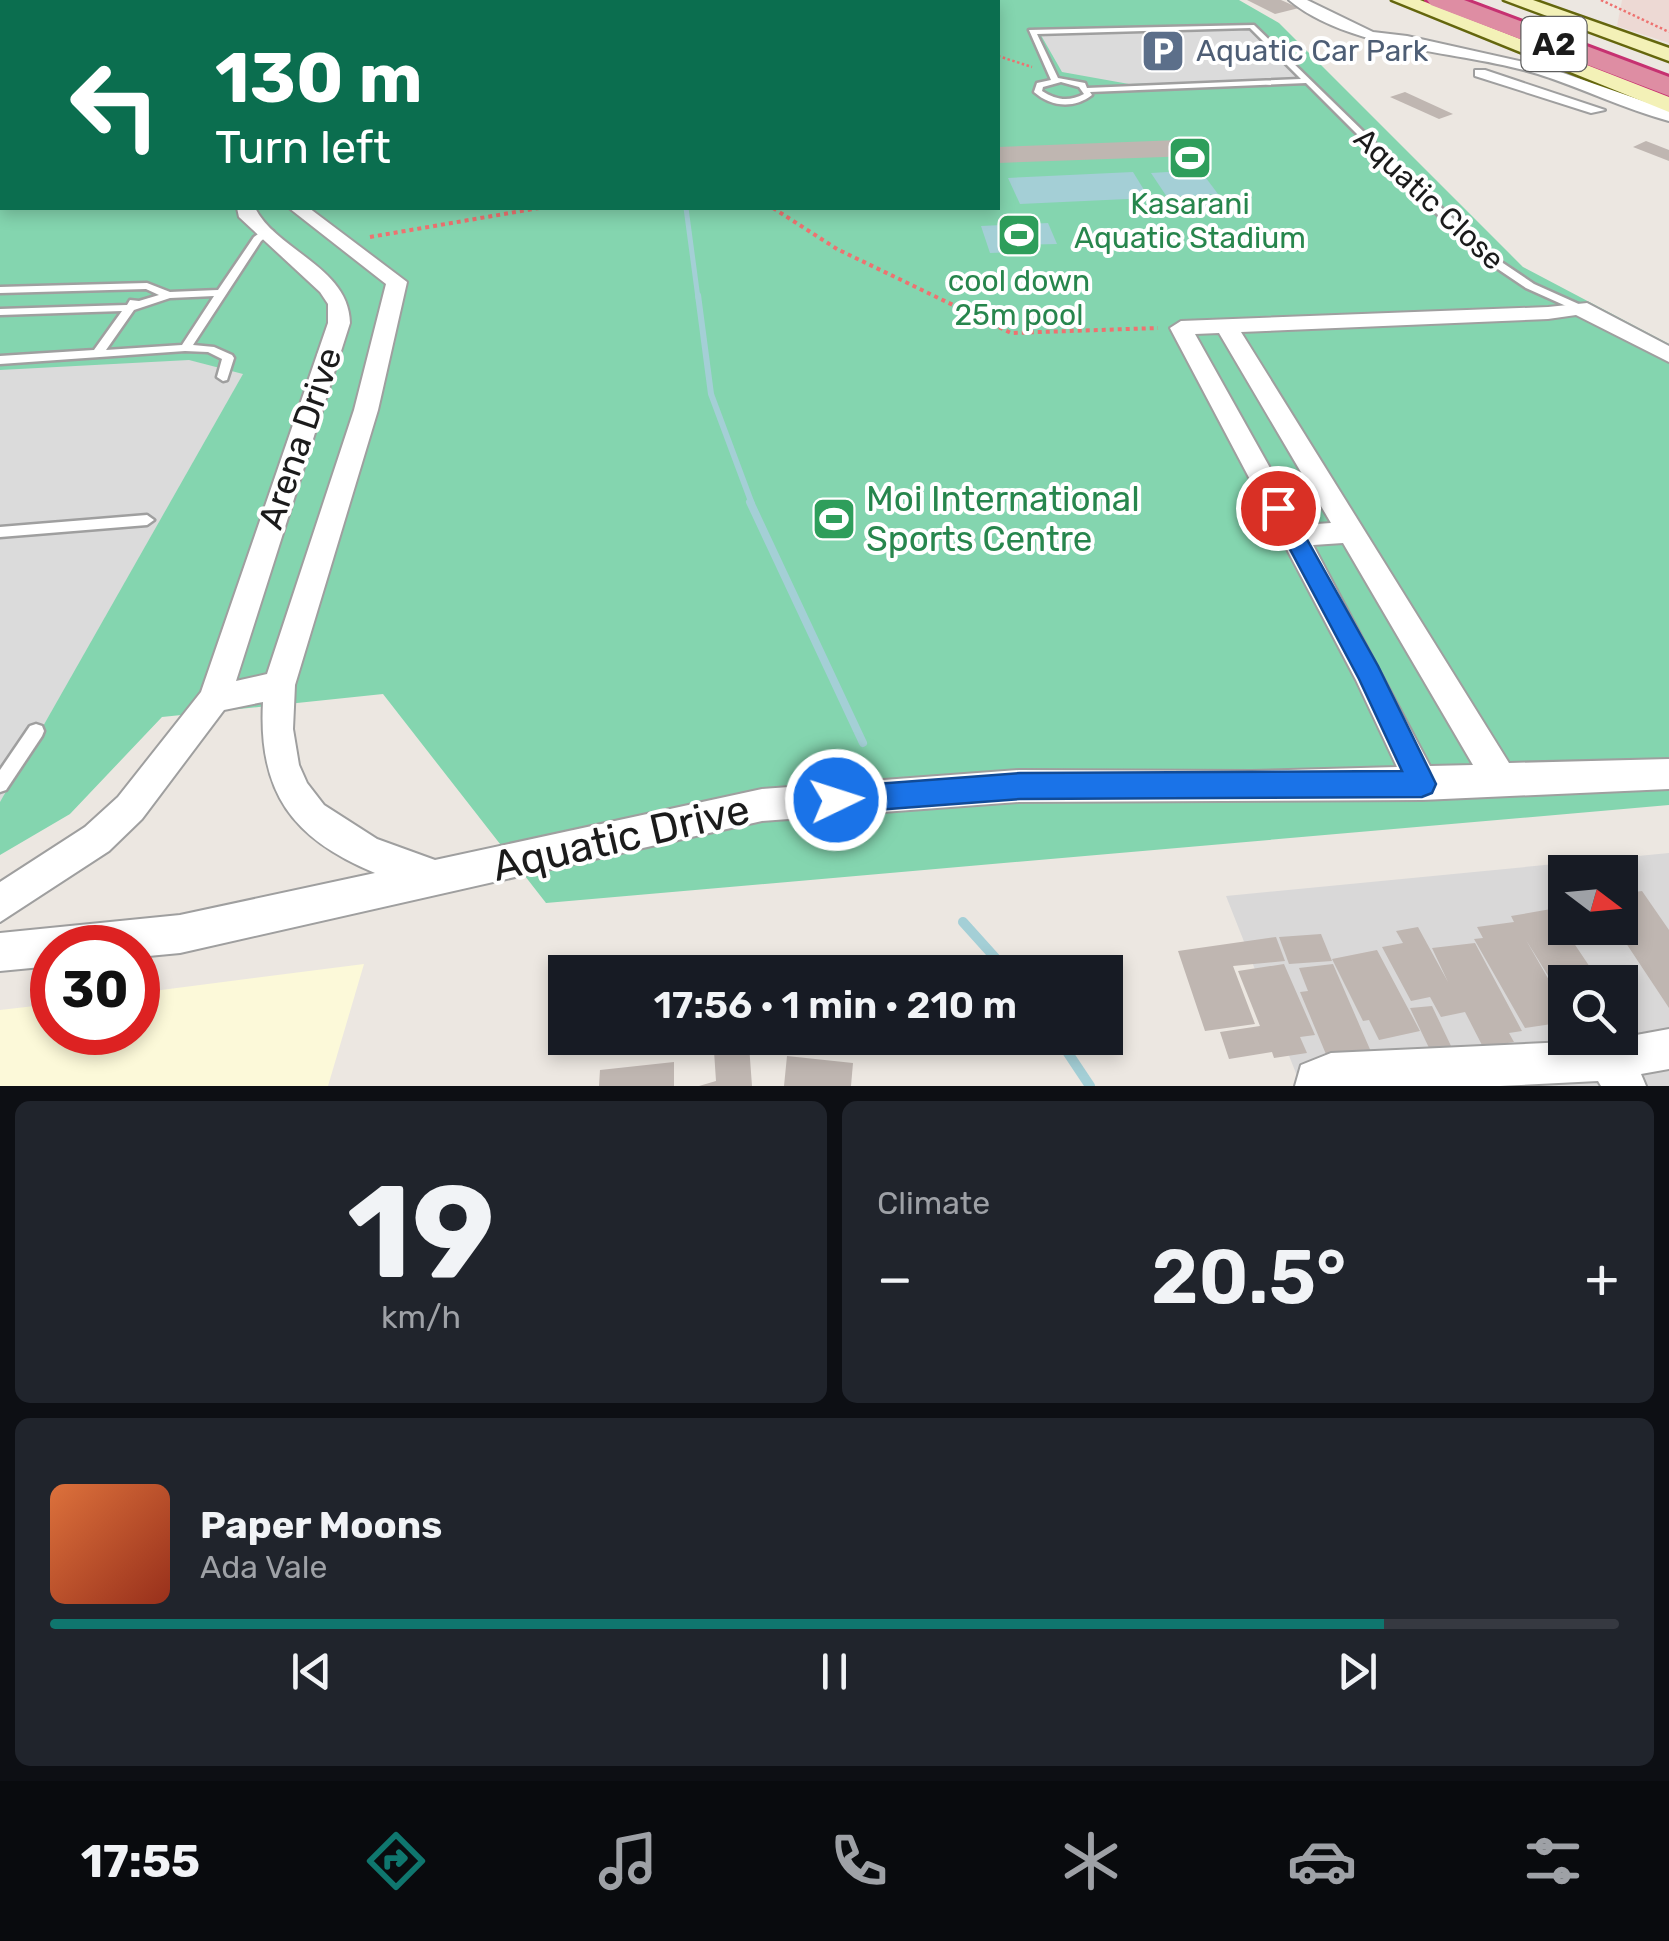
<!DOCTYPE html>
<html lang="en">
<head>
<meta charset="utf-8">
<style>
  :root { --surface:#171b24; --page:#20242c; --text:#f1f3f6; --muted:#9ea1a6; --line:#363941; --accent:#0f766e }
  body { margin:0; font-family:Rubik,sans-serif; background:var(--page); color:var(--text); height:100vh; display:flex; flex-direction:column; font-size:38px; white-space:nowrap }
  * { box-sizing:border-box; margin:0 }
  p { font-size:32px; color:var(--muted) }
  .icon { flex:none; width:55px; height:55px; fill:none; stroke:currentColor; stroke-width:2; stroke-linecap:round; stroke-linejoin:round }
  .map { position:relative; height:1086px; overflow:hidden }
  .side { display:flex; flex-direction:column; gap:15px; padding:15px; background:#0d0f14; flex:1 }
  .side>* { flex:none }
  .banner { position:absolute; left:0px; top:0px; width:1000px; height:210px; box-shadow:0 5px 15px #0003; background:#0b6e4f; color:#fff; overflow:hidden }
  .needle { width:65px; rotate:106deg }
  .tools { position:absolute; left:1548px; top:855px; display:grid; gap:20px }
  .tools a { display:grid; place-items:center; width:90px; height:90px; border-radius:0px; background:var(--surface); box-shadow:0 5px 15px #0003; font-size:50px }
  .speed { position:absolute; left:30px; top:925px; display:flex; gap:20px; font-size:50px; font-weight:700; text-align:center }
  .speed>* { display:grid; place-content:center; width:130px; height:130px; border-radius:50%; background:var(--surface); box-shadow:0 5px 15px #0003; line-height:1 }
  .speed .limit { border:15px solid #d22; background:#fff; color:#111 }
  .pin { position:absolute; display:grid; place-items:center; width:85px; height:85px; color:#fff; margin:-42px; border:5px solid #fff; border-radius:50%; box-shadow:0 2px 10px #0007 }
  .me { position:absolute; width:110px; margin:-55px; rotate:86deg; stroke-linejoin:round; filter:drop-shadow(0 0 8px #0008) }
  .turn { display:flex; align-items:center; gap:35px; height:210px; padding:0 50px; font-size:45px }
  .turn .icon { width:130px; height:130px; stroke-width:2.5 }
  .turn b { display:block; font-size:70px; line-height:85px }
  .big { font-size:75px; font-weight:600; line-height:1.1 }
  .side .widget { flex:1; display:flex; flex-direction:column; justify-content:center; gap:15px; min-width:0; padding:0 35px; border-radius:15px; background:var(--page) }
  .side .dial { align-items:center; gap:0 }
  .dial b { font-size:130px; line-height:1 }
  .song { display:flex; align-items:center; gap:30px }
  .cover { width:120px; height:120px; border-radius:15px; background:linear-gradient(135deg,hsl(20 70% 55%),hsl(10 70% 35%)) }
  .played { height:10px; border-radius:5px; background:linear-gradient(90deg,var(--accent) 85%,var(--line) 85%) }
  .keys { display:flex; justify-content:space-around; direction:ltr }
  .heat { display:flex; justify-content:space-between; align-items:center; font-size:55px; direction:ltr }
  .side .tiles { flex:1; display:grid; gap:15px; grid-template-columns:1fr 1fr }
  .widget:last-child { grid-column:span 2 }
  .trip { position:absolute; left:548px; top:955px; width:575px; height:100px; border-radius:0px; background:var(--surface); box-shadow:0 5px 15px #0003; font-weight:600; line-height:100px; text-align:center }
  .tabs { display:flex; height:160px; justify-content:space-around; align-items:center; background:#090b0e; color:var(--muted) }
  .tabs .icon { width:70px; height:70px }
  .tabs .current { color:var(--accent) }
  .tabs b { font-size:45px; color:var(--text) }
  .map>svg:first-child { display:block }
</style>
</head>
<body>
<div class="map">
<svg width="1669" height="1086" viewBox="0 0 1669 1086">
  <rect width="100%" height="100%" fill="#ece7e1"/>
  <path fill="#d9d8d8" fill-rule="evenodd" d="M 1669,853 L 1669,1086 L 1301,1086 L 1226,896 ZM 1565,872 L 1620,872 L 1620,928 L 1565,928 ZM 1565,982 L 1620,982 L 1620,1038 L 1565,1038 Z"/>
  <path fill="#fcf9d9" d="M 364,964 L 328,1086 L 0,1086 L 0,1010 L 52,1004 L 52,1032 L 138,1032 L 138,993 Z"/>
  <path fill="#edd9d4" d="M 1622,0 L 1669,0 L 1669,43 L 1617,26 Z"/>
  <path fill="#84d5af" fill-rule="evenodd" d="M 0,0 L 1239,0 L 1279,23 L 1523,267 L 1669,344 L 1669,805 L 546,903 L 383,694 L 162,717 L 70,814 L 0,855 ZM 2,2 L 998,2 L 998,208 L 2,208 Z"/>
  <g fill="#dbdbdb">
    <path d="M 1252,23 L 1303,80 L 1129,84 L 1062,72 L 1038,30 Z"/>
    <path d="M 189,360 L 243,374 L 0,802 L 0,370 Z"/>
  </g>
  <g fill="#a4cfd6">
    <path d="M 1200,170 L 1218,194 L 1167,197 L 1151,173 Z"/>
    <path d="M 1133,172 L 1149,198 L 1020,204 L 1008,178 Z"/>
    <path d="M 1048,223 L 1057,244 L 1013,245 L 1014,252 L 990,253 L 981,226 Z"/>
  </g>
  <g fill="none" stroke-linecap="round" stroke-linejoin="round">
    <path stroke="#a4cfd6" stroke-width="5" d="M 686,208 L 698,298"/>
    <path stroke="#a4cfd6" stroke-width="6" d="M 698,295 L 711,394 L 752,504"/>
    <path stroke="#a4cfd6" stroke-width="8" d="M 750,502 L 863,743"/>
    <g stroke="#a4cfd6" stroke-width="10">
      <path d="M 963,922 L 1008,972"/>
      <path d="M 1058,1038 L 1090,1086"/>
    </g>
  </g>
  <g fill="#bfb6b1">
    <path d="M 1247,0 L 1281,0 L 1299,8 L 1275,14 Z"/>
    <path d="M 1405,92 L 1453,114 L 1439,119 L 1390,97 Z"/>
    <path d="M 1179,140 L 1192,156 L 998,163 L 998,147 Z"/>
    <path d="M 1646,141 L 1669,150 L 1669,161 L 1633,147 Z"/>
    <path d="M 1642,891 L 1669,930 L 1669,1008 L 1616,928 L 1620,928 L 1620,894 Z"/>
    <path d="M 1551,909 L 1600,982 L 1565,982 L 1565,1003 L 1526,940 L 1565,1008 L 1565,1022 L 1525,1028 L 1474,939 L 1483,938 L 1477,927 L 1514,922 L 1511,916 Z"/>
    <path d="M 1418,927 L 1448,982 L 1432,948 L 1475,943 L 1522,1031 L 1509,1033 L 1514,1042 L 1483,1047 L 1465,1012 L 1441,1017 L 1430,997 L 1411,1001 L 1382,947 L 1403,943 L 1396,931 Z"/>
    <path d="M 1321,934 L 1332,961 L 1289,964 L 1279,937 Z"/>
    <path d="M 1276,937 L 1285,961 L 1233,966 L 1255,1024 L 1205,1031 L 1178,951 Z"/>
    <path d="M 1377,950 L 1420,1031 L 1379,1040 L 1369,1020 L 1363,1021 L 1332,959 Z"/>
    <path d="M 1284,964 L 1315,1035 L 1300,1037 L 1307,1053 L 1274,1058 L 1272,1052 L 1229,1059 L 1220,1032 L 1260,1026 L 1238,971 Z"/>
    <path d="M 1333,964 L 1372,1054 L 1328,1059 L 1300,992 L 1308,991 L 1299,968 Z"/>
    <path d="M 1432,1006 L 1452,1048 L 1430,1050 L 1410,1008 Z"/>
    <path d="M 749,1045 L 752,1086 L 699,1086 L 716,1081 L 714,1051 Z"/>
    <path d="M 787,1056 L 853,1063 L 851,1086 L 784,1086 Z"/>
    <path d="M 674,1062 L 674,1086 L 599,1086 L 600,1070 Z"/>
  </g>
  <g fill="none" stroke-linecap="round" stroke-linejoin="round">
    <defs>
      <g id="lane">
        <path d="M 1254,25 L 1488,253 L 1534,284 L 1583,306 L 1583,310 L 1575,310 L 1526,288 L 1480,257 L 1306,83 L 1090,92 L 1092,95 C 1074,109 1051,107 1034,92 L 1037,83 L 1051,80 L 1029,30 ZM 1250,28 L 1301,79 L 1087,88 L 1085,83 L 1058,78 L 1037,34 ZM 1061,82 L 1079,87 L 1084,94 C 1069,102 1056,100 1042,91 L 1043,87 Z"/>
        <path d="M 265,229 L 273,231 L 261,241 L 193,345 L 214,347 L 232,355 L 234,358 L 227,380 L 223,381 L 217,377 L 222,359 L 208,352 L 185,351 L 0,364 L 0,356 L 94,350 L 122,311 L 0,315 L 0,309 L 127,305 L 130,300 L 139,301 L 159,295 L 146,289 L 0,293 L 0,287 L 147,283 L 170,292 L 218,290 L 254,237 ZM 214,296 L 182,345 L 106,350 L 134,310 L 170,298 Z"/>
        <path d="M 147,515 L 154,520 L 147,525 L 0,537 L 0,527 Z"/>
        <path d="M 36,724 L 42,726 L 44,731 L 42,736 L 6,790 L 0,792 L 0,770 L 30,726 Z"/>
      </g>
      <g id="street">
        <path d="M 1289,0 L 1307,0 L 1373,32 L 1407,36 L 1546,67 L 1669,110 L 1669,121 C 1624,109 1582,88 1538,74 C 1461,50 1352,52 1289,0 Z"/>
        <path d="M 1475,70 L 1485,70 L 1605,110 L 1591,113 L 1475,76 Z"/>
        <path d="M 237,208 L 255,208 C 277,251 349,267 350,323 L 236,681 L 267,674 L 354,410 L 386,284 L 289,208 L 309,208 L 407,282 L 378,410 L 295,685 L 293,729 L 299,765 L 307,783 L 324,805 L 377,839 L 435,860 L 762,789 L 1019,770 L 1252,771 L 1397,767 L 1356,680 L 1170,328 L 1181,321 L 1548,307 L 1587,303 L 1669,346 L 1669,362 L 1576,315 L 1548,319 L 1241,332 L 1509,763 L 1669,759 L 1669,789 L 1422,800 L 1019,802 L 762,821 L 180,953 L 138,957 L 138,948 L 52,948 L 52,966 L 0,971 L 0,933 L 180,915 L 375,873 C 293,839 258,793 263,702 L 224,710 L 142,819 L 109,851 L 0,922 L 0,882 L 85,827 L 118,797 L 201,692 L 328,323 L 328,304 L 320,292 L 239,217 ZM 1219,333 L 1331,523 L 1302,525 L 1195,334 ZM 1343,543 L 1473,765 L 1430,766 L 1313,545 Z"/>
        <path d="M 1669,1029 L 1669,1069 L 1641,1074 L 1646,1086 L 1601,1086 L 1598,1081 L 1500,1086 L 1295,1086 L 1301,1065 L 1331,1053 L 1609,1040 Z"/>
      </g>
      <g id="secondary">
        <path d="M 1392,0 L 1420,0 L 1669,97 L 1669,112 Z"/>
        <path d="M 1504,0 L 1533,0 L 1669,48 L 1669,61 Z"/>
      </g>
      <path id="highway" d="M 1427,0 L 1464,0 L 1669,77 L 1669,96 L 1431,5 Z"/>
    </defs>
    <use href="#lane" stroke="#9f9f9f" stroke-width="5"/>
    <use href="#street" stroke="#9f9f9f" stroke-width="4"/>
    <use href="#secondary" stroke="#64660d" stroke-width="5"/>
    <use href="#highway" stroke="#c63171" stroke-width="6"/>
    <g stroke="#ee7270" stroke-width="2.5" stroke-dasharray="2.5 2.5" stroke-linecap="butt">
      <path d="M 1601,0 L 1669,32"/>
      <path d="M 998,56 L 1032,67"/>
    </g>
    <g stroke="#ee7270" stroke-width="4" stroke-dasharray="4 4" stroke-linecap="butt">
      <path d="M 773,208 L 837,249 L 1011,333 L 1158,328"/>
      <path d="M 370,237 L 539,208"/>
    </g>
    <use href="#lane" fill="#fff" fill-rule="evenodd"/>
    <use href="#street" fill="#fff" fill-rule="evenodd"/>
    <use href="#secondary" fill="#f3f1b7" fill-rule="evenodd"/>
    <use href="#highway" fill="#de8da3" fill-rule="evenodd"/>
  </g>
  <path fill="#1a73e8" stroke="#114b97" stroke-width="2.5" d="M 1278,499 L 1286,502 L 1378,666 L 1436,784 L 1432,793 L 1422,797 L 1020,799 L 836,813 L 826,809 L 822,800 L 826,790 L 836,787 L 1020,773 L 1402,771 L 1359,679 L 1268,508 Z"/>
  <defs>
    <symbol id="parking-square" viewBox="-11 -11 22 22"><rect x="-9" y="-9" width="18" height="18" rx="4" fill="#5c6f8a" stroke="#fff"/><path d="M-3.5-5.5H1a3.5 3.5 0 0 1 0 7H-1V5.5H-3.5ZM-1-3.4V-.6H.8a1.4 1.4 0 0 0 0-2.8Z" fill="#fff"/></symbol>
    <symbol id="stadium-square" viewBox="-11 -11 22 22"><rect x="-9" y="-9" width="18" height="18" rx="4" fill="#2e9e5b" stroke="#fff"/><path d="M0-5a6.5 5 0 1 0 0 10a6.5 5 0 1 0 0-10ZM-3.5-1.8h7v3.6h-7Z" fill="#fff"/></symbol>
  </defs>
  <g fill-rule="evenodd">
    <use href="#parking-square" x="1138" y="26" width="50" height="50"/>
    <use href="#stadium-square" x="1165" y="133" width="50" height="50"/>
    <use href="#stadium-square" x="994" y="210" width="50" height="50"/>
    <use href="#stadium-square" x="809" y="494" width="50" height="50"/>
  </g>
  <g text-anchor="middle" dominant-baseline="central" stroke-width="8" stroke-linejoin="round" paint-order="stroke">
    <g font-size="30" fill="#4e5e75" stroke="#fff" text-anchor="start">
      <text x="1196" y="51">Aquatic Car Park</text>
    </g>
    <g font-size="30" fill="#1b1b1b" stroke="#fff">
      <text transform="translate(1429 199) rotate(43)">Aquatic Close</text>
    </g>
    <g font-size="30" fill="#27864d" stroke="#fff">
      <text x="1190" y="204">Kasarani<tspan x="1190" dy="34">Aquatic Stadium</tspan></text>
      <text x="1019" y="281">cool down<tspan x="1019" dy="34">25m pool</tspan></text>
    </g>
    <rect fill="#fff" stroke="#5f5f5f" stroke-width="2.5" x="1521.5" y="17" width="65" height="54" rx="8"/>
    <g font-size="32" font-weight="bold" fill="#1b1b1b">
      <text x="1554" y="44">A2</text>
    </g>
    <g font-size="35" fill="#1b1b1b" stroke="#fff">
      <text transform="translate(300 438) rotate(-71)">Arena Drive</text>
    </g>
    <g font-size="35" fill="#27864d" stroke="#fff" text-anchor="start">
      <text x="866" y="499">Moi International<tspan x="866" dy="40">Sports Centre</tspan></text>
    </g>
    <g font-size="42" fill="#1b1b1b" stroke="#fff">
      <text transform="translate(621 838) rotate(-13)">Aquatic Drive</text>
    </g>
  </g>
</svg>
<div class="tools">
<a><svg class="needle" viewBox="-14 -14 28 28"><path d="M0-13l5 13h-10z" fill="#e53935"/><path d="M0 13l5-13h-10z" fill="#9ea1a6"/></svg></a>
<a><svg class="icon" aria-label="search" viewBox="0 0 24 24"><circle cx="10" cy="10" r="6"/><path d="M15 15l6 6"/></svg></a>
</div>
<div class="speed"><div class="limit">30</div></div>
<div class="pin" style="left:1278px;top:508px;background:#d93025"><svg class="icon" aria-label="arrive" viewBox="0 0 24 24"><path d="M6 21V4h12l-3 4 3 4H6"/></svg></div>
<svg class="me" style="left:836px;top:800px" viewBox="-20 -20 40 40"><circle r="17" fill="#1a73e8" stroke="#fff" stroke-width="3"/><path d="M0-11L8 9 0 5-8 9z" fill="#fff"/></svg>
<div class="trip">17:56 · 1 min · 210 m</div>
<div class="banner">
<div class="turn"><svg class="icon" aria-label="left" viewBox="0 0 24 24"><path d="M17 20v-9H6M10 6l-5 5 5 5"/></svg><div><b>130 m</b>Turn left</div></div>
</div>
</div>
<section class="side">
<div class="tiles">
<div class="widget dial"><b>19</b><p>km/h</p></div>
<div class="widget"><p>Climate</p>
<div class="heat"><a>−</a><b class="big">20.5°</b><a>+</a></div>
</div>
<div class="widget">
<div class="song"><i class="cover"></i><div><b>Paper Moons</b><p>Ada Vale</p></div></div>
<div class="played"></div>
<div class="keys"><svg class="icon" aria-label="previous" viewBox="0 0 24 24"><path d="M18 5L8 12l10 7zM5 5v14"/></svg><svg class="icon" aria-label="pause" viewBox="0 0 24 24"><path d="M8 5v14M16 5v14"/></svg><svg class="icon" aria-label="next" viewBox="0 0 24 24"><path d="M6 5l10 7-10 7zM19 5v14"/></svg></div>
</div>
</div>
</section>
<nav class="tabs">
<b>17:55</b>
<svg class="icon current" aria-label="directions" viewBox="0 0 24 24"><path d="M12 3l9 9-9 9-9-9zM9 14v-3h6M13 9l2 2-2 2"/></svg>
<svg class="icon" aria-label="music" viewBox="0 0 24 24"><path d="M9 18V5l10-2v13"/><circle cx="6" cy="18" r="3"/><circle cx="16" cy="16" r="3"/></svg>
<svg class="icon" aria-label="phone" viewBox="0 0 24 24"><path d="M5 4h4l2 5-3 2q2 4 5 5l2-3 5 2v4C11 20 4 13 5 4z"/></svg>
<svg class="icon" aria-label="climate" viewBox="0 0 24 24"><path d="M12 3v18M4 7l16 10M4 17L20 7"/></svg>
<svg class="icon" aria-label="car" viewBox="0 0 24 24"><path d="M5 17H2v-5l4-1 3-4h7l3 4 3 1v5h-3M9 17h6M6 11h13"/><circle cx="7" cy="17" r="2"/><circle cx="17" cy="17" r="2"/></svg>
<svg class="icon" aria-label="filters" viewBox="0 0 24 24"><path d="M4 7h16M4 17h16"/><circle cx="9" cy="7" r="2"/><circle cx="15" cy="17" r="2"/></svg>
</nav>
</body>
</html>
